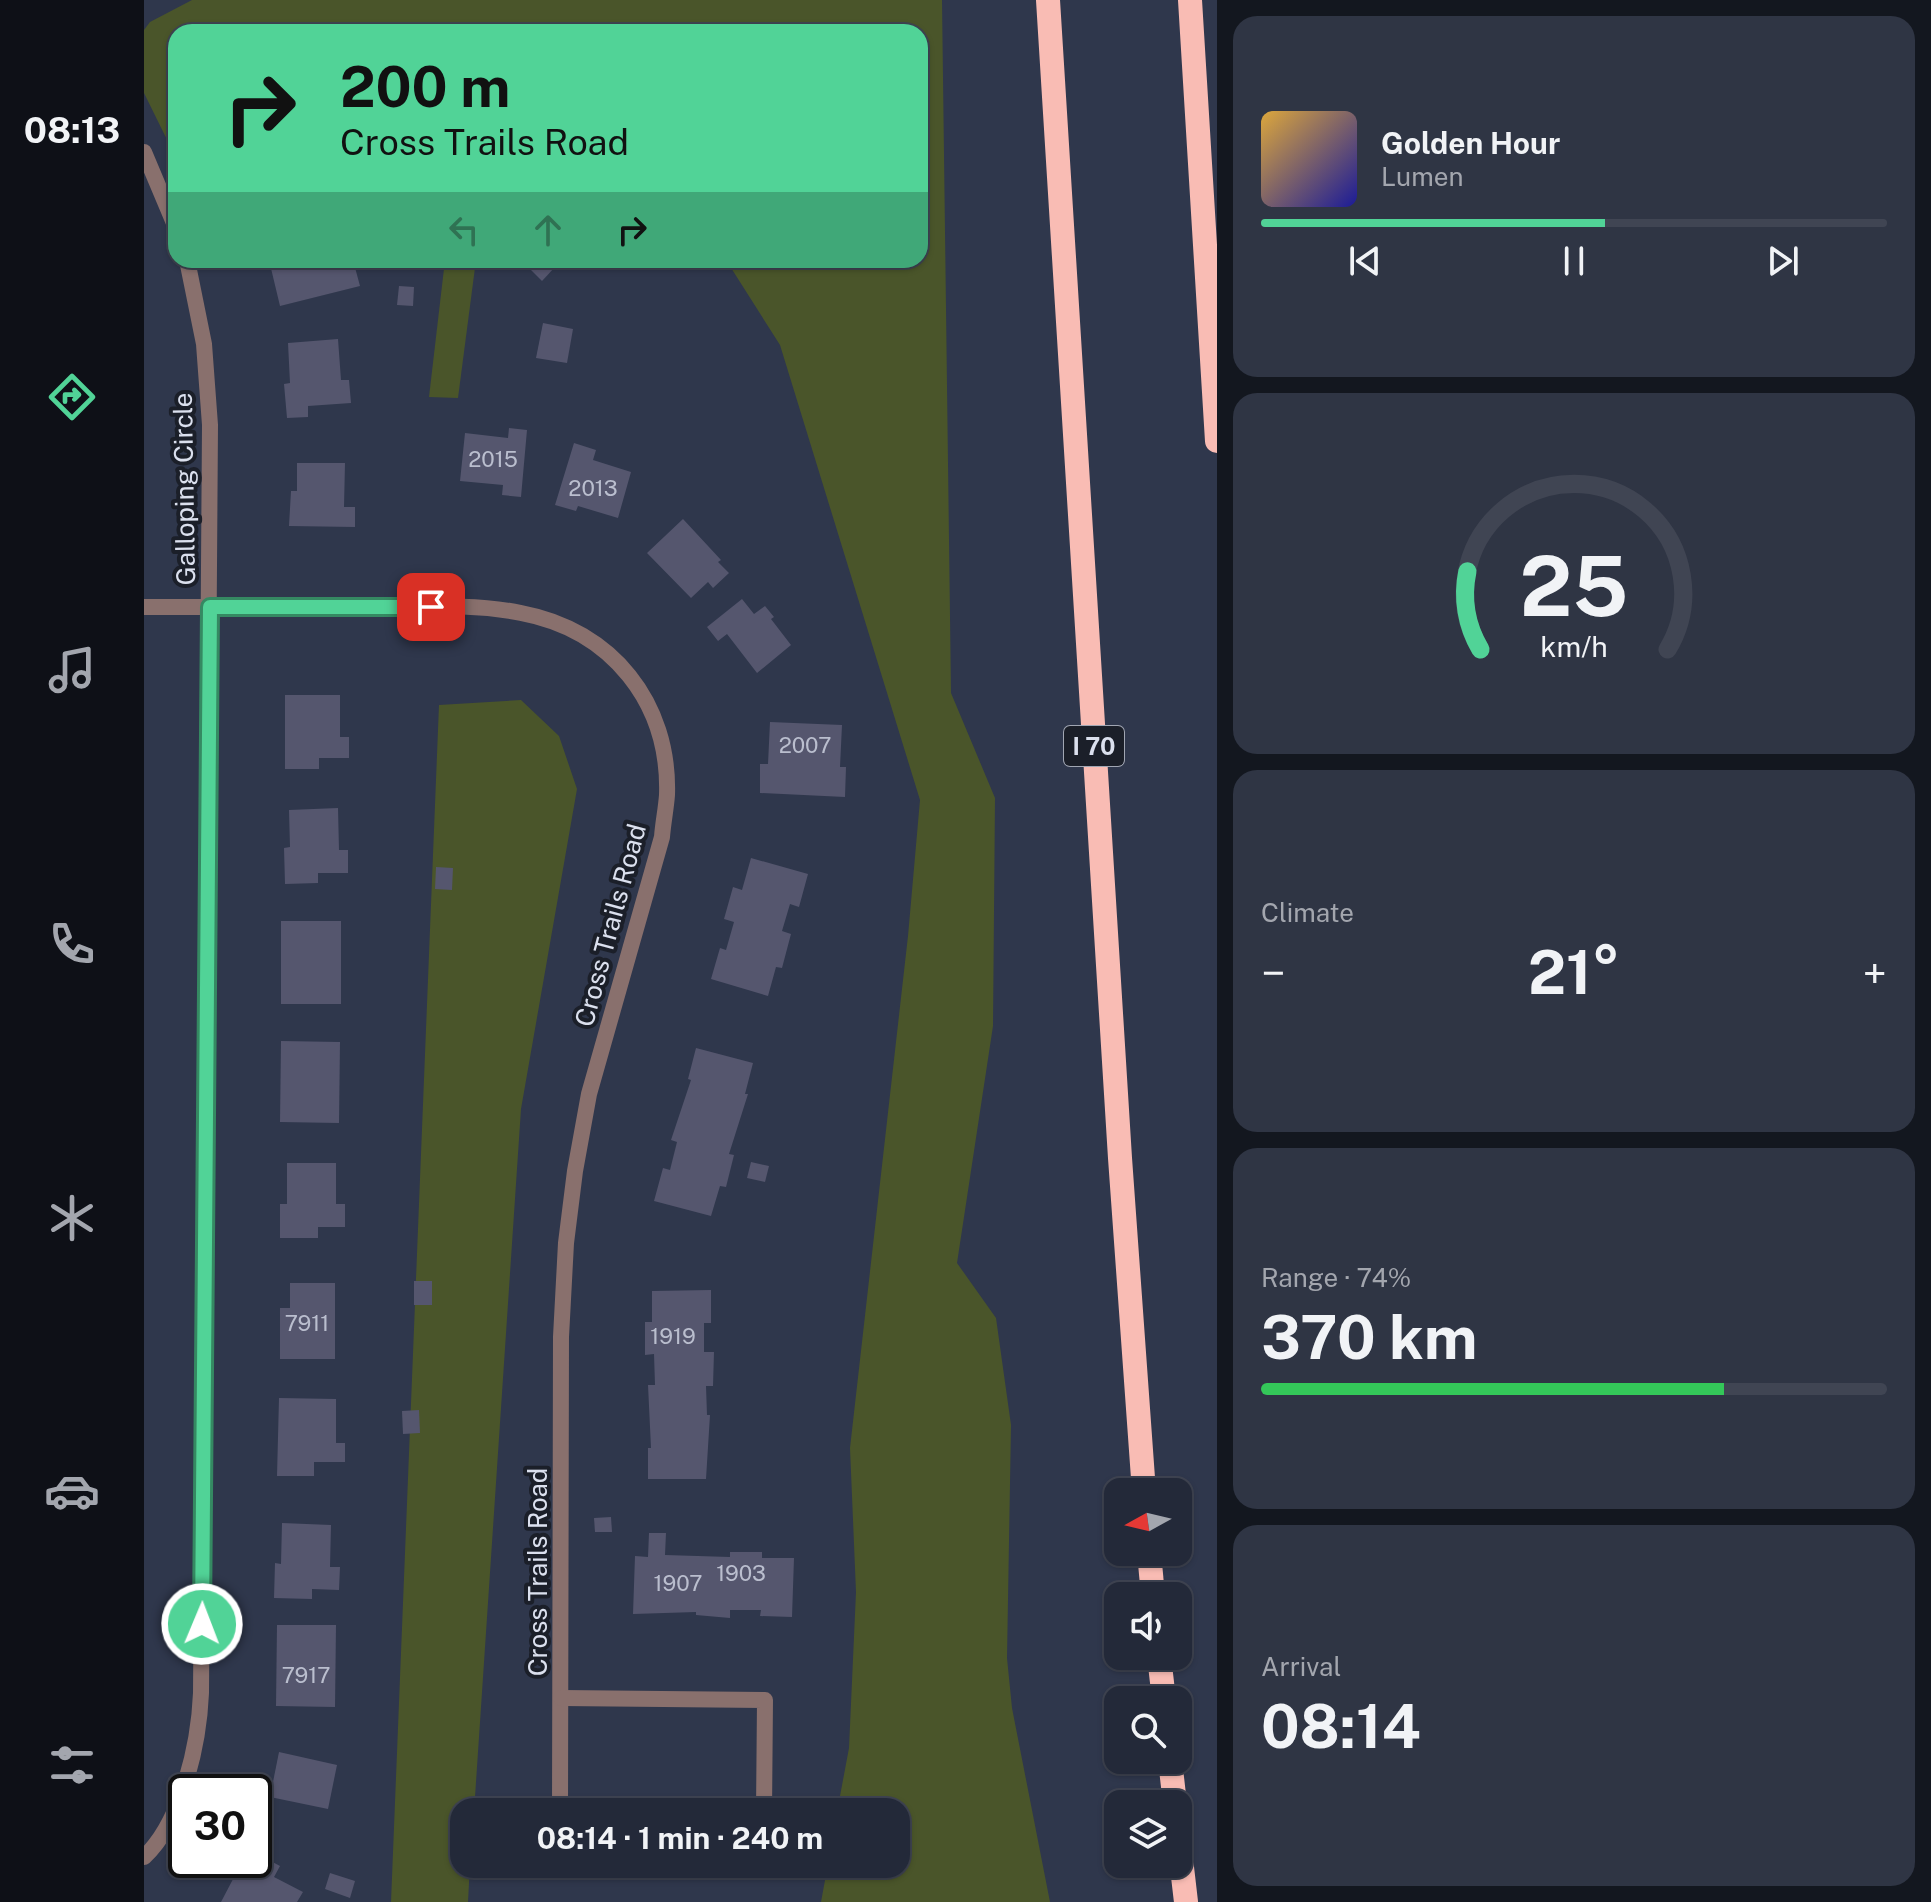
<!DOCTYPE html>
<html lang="en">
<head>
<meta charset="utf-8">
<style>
  :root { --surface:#232939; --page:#2f3544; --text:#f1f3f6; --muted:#a3a6ae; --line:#404553; --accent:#51d397 }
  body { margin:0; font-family:"Public Sans",sans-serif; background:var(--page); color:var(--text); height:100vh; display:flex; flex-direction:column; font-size:30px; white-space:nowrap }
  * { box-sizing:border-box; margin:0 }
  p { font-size:26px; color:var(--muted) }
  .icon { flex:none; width:44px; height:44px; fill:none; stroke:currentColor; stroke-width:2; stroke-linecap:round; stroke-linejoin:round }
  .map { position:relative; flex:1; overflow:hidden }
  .details { display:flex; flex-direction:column; gap:16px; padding:16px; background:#13171f; width:714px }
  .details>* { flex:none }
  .top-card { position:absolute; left:24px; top:24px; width:760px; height:244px; border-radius:24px; box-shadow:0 2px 6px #0004,0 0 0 2px var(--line); background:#51d397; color:#111; overflow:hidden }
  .needle { width:52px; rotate:262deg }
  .buttons { position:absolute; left:960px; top:1478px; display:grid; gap:16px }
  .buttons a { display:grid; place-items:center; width:88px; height:88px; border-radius:16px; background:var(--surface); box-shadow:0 2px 6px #0004,0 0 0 2px var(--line); font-size:40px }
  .speed { position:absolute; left:24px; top:1774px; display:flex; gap:16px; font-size:40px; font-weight:700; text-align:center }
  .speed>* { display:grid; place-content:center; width:104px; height:104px; border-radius:50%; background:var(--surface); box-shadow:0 2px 6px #0004,0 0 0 2px var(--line); line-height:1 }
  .speed .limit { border:4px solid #111; border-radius:12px; background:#fff; color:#111 }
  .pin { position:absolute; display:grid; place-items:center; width:68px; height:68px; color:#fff; margin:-34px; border-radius:16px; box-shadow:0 4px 12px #0006 }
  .me { position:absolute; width:88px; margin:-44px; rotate:1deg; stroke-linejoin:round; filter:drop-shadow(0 0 6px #0008) }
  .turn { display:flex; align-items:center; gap:28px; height:168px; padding:0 40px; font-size:36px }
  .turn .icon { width:104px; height:104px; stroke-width:2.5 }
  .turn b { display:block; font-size:56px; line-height:68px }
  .lanes { display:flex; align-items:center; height:76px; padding:0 40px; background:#0003; justify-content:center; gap:40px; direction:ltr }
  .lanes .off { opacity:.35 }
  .big { font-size:60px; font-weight:700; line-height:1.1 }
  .details .widget { flex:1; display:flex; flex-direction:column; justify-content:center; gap:12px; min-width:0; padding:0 28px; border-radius:24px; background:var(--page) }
  .details .dial { align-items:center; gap:0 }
  .dial svg { height:208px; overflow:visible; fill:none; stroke:var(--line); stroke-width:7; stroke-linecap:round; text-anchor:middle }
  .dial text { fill:var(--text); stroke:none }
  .song { display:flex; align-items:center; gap:24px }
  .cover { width:96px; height:96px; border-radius:12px; background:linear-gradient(135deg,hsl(40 70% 55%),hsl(240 70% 35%)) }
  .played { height:8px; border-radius:4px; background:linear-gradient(90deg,var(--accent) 55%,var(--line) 55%) }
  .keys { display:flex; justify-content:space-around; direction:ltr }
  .heat { display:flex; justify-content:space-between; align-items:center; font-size:44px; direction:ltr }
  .charge { height:12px; border-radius:6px; background:linear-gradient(90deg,#34c759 74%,var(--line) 0) }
  .trip { position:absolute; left:306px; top:1798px; width:460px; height:80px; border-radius:24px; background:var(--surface); box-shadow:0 2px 6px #0004,0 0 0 2px var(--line); font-weight:700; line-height:80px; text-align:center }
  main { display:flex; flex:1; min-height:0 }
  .dock { display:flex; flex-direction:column; width:144px; justify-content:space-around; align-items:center; background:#0e1017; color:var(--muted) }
  .dock .icon { width:56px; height:56px }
  .dock .current { color:var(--accent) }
  .dock b { font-size:36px; color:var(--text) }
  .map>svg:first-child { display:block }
</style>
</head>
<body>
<main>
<nav class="dock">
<b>08:13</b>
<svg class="icon current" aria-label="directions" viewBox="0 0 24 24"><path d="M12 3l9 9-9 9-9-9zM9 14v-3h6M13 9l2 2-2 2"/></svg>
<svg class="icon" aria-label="music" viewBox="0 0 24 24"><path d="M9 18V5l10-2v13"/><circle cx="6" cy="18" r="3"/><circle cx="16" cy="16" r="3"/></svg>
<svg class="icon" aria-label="phone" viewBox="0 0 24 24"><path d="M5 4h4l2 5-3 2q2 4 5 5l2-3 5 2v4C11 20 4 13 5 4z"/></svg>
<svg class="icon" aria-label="climate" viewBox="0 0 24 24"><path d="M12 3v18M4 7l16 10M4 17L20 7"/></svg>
<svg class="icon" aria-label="car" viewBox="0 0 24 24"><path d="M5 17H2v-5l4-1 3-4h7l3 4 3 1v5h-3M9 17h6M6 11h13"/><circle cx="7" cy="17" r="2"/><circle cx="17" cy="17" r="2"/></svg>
<svg class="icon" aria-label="filters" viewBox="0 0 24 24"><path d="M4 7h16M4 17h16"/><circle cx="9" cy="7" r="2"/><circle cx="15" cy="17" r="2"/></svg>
</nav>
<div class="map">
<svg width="1073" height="1902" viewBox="0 0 1073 1902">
  <rect width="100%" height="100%" fill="#2f374c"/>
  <g fill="#4a552a">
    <path d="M 48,0 L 798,0 L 807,693 L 851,798 L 849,1026 L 813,1263 L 852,1318 L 867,1425 L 863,1658 L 868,1708 L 906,1902 L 677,1902 L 684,1864 L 752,1864 L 752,1812 L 693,1812 L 705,1748 L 712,1592 L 706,1448 L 764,936 L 776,800 L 636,345 L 582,260 L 776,260 L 776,32 L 32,32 L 32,158 L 0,93 L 0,30 L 6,22 Z"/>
    <path d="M 301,260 L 332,260 L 314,398 L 285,397 Z"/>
    <path d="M 377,700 L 415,736 L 433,789 L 377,1109 L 330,1812 L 320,1812 L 320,1864 L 326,1864 L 324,1902 L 247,1902 L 295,705 Z"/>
  </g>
  <g fill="#55566e">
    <path d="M 125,260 L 184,260 L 185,264 L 209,260 L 216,286 L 136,306 Z"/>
    <path d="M 387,260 L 405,260 L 412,266 L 398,281 L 382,265 Z"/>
    <path d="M 255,286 L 270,287 L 269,306 L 253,305 Z"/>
    <path d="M 399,323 L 429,329 L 423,363 L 392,358 Z"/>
    <path d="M 194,339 L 197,380 L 205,380 L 207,403 L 164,406 L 164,417 L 143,418 L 140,384 L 146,383 L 144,343 Z"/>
    <path d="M 365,428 L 383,430 L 377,497 L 358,495 L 359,485 L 316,481 L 321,433 L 364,438 Z"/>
    <path d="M 430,443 L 452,450 L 449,460 L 487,472 L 474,518 L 434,506 L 432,511 L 411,505 Z"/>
    <path d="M 153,463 L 201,463 L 200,507 L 211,507 L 211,527 L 145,526 L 147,491 L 153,491 Z"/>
    <path d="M 539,519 L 577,560 L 574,562 L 585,573 L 569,588 L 564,582 L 547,598 L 503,553 Z"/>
    <path d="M 598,599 L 610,614 L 621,606 L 630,617 L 627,619 L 647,645 L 613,673 L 583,634 L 574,641 L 563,627 Z"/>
    <path d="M 141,695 L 196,695 L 196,737 L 205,737 L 205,758 L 175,758 L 175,769 L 141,769 Z"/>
    <path d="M 626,722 L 698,725 L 696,767 L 702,767 L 701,797 L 616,793 L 616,764 L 624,764 Z"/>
    <path d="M 194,808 L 195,850 L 204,850 L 204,873 L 174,873 L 174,883 L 141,884 L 140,848 L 146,847 L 145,810 Z"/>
    <path d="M 607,858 L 664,874 L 655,907 L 646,904 L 638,931 L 647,934 L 638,968 L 632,967 L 624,996 L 567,979 L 576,948 L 582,950 L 590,922 L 580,919 L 589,887 L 598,890 Z"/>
    <path d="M 292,867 L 309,868 L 308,890 L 291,889 Z"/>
    <rect x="137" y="921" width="60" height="83"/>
    <path d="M 137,1041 L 196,1042 L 195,1123 L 136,1122 Z"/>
    <path d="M 552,1048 L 609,1063 L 601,1094 L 604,1094 L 585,1154 L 590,1155 L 582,1187 L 576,1186 L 567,1216 L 510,1201 L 519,1168 L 526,1170 L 533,1142 L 527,1140 L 547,1080 L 544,1079 Z"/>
    <path d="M 607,1162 L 625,1166 L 621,1182 L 603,1178 Z"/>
    <path d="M 143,1163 L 192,1163 L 192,1204 L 201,1204 L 201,1227 L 174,1227 L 174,1238 L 136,1238 L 136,1204 L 143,1204 Z"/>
    <rect x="270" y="1281" width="18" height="24"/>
    <path d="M 146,1283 L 191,1283 L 191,1359 L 136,1359 L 136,1308 L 146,1308 Z"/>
    <path d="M 567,1290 L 567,1323 L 560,1323 L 560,1352 L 570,1352 L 569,1386 L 562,1386 L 563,1415 L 566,1415 L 562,1479 L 504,1479 L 504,1448 L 507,1448 L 504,1385 L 511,1385 L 510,1354 L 501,1355 L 501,1322 L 508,1322 L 508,1291 Z"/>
    <path d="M 135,1398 L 192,1399 L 192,1443 L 201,1443 L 201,1462 L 170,1462 L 170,1476 L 133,1476 Z"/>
    <path d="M 275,1410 L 276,1433 L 259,1434 L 258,1411 Z"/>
    <path d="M 467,1517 L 468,1532 L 451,1532 L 450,1518 Z"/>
    <path d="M 138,1523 L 187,1525 L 186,1567 L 196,1567 L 195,1590 L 168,1589 L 168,1599 L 130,1598 L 131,1563 L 137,1564 Z"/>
    <path d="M 505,1533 L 522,1533 L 521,1555 L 586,1557 L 586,1552 L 618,1552 L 618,1558 L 650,1558 L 648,1617 L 616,1616 L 617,1610 L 586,1610 L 586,1618 L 552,1615 L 552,1612 L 489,1614 L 491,1556 L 504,1557 Z"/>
    <path d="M 133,1625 L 192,1625 L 191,1707 L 132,1706 Z"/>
    <path d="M 135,1752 L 193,1765 L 184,1809 L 126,1797 Z"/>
    <path d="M 110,1852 L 136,1866 L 130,1877 L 159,1892 L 153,1902 L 77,1902 L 99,1860 L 110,1860 Z"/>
    <path d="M 186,1873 L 211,1881 L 206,1898 L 181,1889 Z"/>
  </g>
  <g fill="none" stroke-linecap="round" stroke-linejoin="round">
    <g stroke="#89706d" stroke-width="16">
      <path d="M 0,152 L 32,228"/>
      <path d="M 0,607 C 75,607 150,607 225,607 C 275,607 328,603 377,613 C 468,630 526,703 523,795 C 522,809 519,823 518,837 L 445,1094 L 431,1171 L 422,1243 L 417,1337 L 416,1812"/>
      <path d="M 417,1698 L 621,1700 L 620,1812"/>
      <path d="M 0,1857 C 38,1822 55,1743 57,1693 L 66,425 L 60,344 L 43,260"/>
    </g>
    <g stroke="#f9bcb4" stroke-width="24">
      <path d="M 904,0 L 976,1158 L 1000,1492"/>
      <path d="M 1046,0 L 1073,441"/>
      <path d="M 1005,1552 L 1009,1596"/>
      <path d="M 1015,1656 L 1020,1700"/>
      <path d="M 1026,1760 L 1031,1804"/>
      <path d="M 1034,1833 L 1042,1902"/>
    </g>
  </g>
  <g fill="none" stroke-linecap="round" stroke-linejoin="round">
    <defs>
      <path id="route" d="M 58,1624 L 66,607 L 287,607"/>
    </defs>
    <use href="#route" stroke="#358962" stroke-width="20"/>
    <use href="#route" stroke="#51d397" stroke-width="14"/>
  </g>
  <g text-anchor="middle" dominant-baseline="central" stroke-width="8" stroke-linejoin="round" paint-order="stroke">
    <g font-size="22" fill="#babece">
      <text x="349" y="459">2015</text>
      <text x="449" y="488">2013</text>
      <text x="661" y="745">2007</text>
      <text x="163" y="1323">7911</text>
      <text x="529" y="1336">1919</text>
      <text x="597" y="1573">1903</text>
      <text x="534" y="1583">1907</text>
      <text x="162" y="1675">7917</text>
    </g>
    <rect fill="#1b1f29" stroke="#a1a6b3" stroke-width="2" x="920" y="726" width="60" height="40" rx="6"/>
    <g font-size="24" font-weight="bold" fill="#dbe0ee">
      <text x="950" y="746">I 70</text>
    </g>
    <g font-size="26" fill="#dbe0ee" stroke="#1b1f29">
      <text transform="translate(40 489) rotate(-91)">Galloping Circle</text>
      <text transform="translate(466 925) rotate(-75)">Cross Trails Road</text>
      <text transform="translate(393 1572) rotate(-90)">Cross Trails Road</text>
    </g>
  </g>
</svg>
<div class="buttons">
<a><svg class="needle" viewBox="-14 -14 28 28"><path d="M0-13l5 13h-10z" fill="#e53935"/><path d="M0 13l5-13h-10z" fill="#a3a6ae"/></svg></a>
<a><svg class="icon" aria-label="sound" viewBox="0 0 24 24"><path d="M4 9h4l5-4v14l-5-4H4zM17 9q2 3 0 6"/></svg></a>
<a><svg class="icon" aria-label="search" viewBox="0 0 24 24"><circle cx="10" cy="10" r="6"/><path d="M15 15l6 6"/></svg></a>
<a><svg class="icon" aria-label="layers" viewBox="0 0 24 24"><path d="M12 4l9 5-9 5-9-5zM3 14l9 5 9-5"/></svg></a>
</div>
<div class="speed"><div class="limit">30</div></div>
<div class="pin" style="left:287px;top:607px;background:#d93025"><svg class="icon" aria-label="arrive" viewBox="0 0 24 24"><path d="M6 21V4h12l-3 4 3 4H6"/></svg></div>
<svg class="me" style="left:58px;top:1624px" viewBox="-20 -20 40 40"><circle r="17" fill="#51d397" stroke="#fff" stroke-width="3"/><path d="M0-11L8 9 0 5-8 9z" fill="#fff"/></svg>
<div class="trip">08:14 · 1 min · 240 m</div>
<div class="top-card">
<div class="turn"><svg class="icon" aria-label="right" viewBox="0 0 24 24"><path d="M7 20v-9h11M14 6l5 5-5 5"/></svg><div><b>200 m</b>Cross Trails Road</div></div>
<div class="lanes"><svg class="icon off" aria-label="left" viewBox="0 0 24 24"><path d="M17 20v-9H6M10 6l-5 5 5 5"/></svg><svg class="icon off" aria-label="ahead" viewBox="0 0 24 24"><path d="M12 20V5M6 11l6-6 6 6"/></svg><svg class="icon" aria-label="right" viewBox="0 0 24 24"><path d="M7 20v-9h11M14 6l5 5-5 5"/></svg></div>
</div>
</div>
<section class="details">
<div class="widget">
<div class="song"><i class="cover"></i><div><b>Golden Hour</b><p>Lumen</p></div></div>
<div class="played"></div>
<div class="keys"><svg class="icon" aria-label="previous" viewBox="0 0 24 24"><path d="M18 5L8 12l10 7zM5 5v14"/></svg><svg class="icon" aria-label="pause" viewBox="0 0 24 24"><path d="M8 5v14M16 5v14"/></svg><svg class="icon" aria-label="next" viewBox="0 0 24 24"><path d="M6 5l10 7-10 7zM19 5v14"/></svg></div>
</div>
<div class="widget dial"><svg viewBox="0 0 100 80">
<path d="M14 69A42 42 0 1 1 86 69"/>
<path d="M14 69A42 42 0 0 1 9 39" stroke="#51d397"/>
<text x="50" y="56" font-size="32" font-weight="700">25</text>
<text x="50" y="72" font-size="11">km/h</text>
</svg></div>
<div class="widget"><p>Climate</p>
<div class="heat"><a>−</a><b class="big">21°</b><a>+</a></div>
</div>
<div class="widget"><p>Range · 74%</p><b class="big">370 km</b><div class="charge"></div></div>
<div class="widget"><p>Arrival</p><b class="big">08:14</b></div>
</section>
</main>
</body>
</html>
